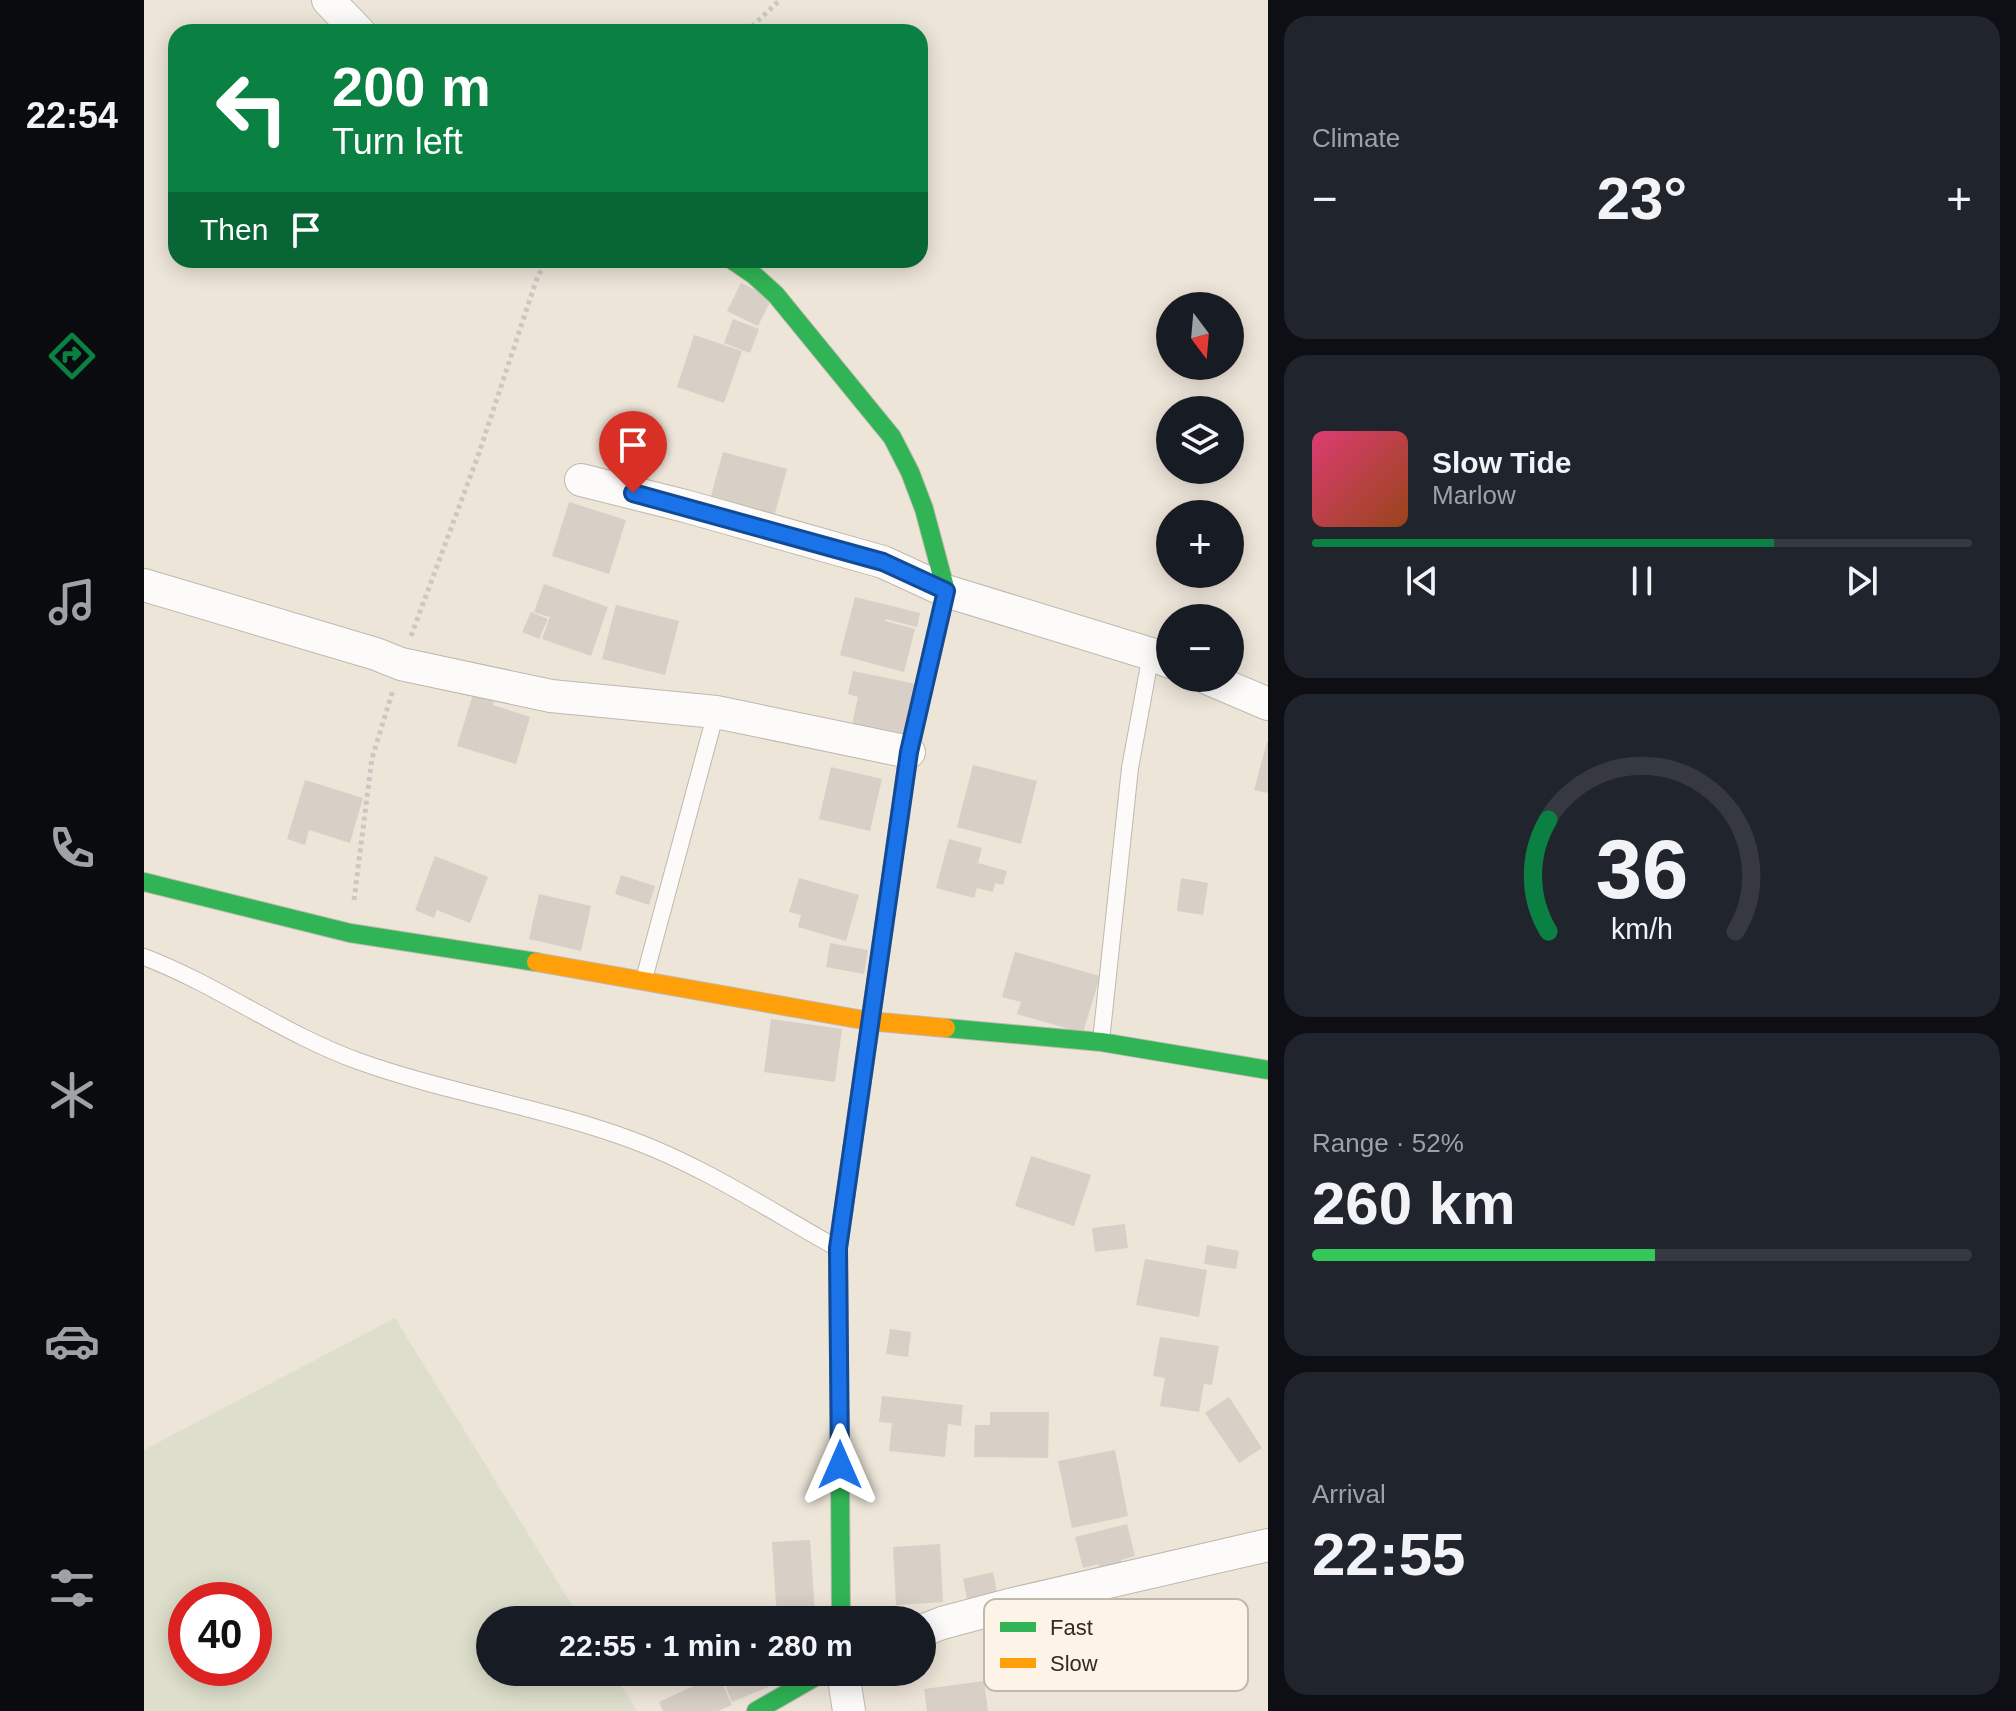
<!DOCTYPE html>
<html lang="en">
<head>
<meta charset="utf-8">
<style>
  :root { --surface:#171b24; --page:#20242c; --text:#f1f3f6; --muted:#9ea1a6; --line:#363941; --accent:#0b8043 }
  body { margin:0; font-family:Arial,sans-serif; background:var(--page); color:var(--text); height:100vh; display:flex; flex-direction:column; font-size:30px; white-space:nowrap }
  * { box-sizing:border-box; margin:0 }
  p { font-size:26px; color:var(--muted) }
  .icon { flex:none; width:44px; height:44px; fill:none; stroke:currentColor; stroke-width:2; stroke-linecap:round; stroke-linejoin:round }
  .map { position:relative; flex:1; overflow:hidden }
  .sheet { display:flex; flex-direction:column; gap:16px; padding:16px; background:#0d0f14; width:748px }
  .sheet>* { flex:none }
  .banner { position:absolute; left:24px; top:24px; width:760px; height:244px; border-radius:24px; box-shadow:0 4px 20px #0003; background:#0b8043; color:#fff; overflow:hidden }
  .needle { width:52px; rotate:164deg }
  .tools { position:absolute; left:1012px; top:292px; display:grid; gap:16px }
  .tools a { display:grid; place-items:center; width:88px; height:88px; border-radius:50%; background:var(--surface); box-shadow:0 4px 20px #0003; font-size:40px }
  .speed { position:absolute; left:24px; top:1582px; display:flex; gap:16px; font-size:40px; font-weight:700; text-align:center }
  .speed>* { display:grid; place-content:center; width:104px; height:104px; border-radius:50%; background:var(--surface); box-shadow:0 4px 20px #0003; line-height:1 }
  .speed .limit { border:12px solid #d22; background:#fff; color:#111 }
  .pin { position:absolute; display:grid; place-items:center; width:68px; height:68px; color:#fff; margin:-82px -34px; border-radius:50% 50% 50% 0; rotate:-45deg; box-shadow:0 0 8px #0007 }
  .pin .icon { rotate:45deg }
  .me { position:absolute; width:88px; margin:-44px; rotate:0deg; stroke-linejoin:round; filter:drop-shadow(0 0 6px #0008) }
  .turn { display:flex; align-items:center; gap:28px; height:168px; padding:0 32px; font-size:36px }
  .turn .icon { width:104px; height:104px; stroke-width:2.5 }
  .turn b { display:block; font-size:56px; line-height:68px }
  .then { display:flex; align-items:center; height:76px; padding:0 32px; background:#0003; gap:16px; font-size:30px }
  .big { font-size:60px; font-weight:700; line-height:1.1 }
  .sheet .card { flex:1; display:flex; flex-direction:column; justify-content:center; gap:12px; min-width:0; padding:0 28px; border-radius:24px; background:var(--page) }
  .sheet .dial { align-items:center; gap:0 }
  .dial svg { height:208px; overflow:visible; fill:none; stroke:var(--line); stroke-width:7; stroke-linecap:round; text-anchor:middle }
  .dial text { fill:var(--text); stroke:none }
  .song { display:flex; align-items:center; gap:24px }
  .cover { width:96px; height:96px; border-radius:12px; background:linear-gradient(135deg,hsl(340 70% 55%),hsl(20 70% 35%)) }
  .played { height:8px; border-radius:4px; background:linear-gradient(90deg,var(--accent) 70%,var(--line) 70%) }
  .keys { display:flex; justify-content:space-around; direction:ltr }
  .heat { display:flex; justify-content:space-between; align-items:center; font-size:44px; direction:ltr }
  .charge { height:12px; border-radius:6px; background:linear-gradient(90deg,#34c759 52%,var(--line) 0) }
  .trip { position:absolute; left:332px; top:1606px; width:460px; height:80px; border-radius:40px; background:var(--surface); box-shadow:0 4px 20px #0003; font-weight:700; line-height:80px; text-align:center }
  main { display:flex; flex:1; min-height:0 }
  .menu { display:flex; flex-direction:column; width:144px; justify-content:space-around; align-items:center; background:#090b0e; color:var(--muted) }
  .menu .icon { width:56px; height:56px }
  .menu .on { color:var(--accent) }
  .menu b { font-size:36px; color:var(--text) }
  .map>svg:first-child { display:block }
</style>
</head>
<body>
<main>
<nav class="menu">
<b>22:54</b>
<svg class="icon on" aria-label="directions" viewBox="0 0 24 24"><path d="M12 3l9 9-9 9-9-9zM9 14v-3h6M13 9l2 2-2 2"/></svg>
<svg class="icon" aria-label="music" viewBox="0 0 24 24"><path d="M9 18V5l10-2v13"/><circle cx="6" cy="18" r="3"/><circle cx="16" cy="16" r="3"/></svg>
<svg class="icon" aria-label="phone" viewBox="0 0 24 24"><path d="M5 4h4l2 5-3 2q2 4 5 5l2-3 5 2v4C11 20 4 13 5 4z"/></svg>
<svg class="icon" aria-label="climate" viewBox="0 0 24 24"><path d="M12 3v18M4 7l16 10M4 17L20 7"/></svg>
<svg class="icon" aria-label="car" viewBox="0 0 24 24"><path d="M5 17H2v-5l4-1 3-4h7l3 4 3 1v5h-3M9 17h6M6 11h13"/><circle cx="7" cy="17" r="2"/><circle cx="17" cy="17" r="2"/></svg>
<svg class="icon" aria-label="filters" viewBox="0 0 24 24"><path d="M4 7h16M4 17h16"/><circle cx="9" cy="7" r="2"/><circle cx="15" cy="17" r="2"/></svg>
</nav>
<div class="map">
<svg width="1124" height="1711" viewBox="0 0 1124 1711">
  <rect width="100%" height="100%" fill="#ede5d8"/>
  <path fill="#dddecb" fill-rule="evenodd" d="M 251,1318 L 437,1620 L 346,1620 L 346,1672 L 469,1672 L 493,1711 L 0,1711 L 0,1450 ZM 42,1600 L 110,1600 L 110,1668 L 42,1668 Z"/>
  <g fill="#d8cfc7">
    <path d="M 597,283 L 628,298 L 614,326 L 583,311 Z"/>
    <path d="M 589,319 L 615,329 L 606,353 L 580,343 Z"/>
    <path d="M 550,335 L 598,351 L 580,403 L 533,387 Z"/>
    <path d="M 579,452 L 643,469 L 629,520 L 565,503 Z"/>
    <path d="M 425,502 L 482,520 L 465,574 L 408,556 Z"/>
    <path d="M 400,584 L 464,607 L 447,656 L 398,639 L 407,614 L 405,617 L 390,612 Z"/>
    <path d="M 711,597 L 776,613 L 773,627 L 741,619 L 741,621 L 771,629 L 760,672 L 696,655 Z"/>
    <path d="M 472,605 L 535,621 L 521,675 L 458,659 Z"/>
    <path d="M 387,612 L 404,619 L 395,639 L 378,632 Z"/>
    <path d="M 709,671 L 772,684 L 760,741 L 707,730 L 714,697 L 704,694 Z"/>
    <path d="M 330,691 L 351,697 L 349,705 L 386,717 L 372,764 L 313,746 Z"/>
    <path d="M 1123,742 L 1124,742 L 1124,793 L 1110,790 Z"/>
    <path d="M 829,765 L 893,781 L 877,844 L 813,827 Z"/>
    <path d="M 687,767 L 738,779 L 726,831 L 675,819 Z"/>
    <path d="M 161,780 L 219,798 L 206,843 L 165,830 L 161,845 L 143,839 Z"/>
    <path d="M 805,839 L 838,848 L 834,863 L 863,871 L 859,885 L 851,883 L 849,892 L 833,888 L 830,898 L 792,888 Z"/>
    <path d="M 291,856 L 344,877 L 326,923 L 293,910 L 290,918 L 271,910 Z"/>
    <path d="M 477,875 L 511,886 L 505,905 L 471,894 Z"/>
    <path d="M 655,878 L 715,895 L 702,941 L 654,927 L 657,915 L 645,912 Z"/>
    <path d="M 1037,878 L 1064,883 L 1059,915 L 1033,911 Z"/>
    <path d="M 395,894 L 447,906 L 437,951 L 385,939 Z"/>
    <path d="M 686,943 L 724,950 L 720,974 L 682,967 Z"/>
    <path d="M 871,952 L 956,976 L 939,1033 L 873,1014 L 877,1002 L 858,997 Z"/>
    <path d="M 627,1019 L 698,1029 L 691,1082 L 620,1072 Z"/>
    <path d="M 887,1156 L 947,1175 L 930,1226 L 871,1206 Z"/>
    <path d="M 981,1224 L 984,1248 L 951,1252 L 948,1228 Z"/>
    <path d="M 1063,1245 L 1095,1251 L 1092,1269 L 1060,1264 Z"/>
    <path d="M 1001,1259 L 1063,1270 L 1055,1317 L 992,1305 Z"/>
    <path d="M 746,1329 L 767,1332 L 764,1357 L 742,1354 Z"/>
    <path d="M 1016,1337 L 1075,1346 L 1068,1385 L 1060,1384 L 1055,1412 L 1016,1406 L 1021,1378 L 1009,1376 Z"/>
    <path d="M 738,1396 L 819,1405 L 817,1426 L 804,1424 L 801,1457 L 745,1451 L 748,1423 L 735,1422 Z"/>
    <path d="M 1085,1397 L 1118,1448 L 1095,1463 L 1061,1413 Z"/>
    <path d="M 846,1412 L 905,1412 L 904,1458 L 830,1457 L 831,1425 L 846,1425 Z"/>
    <path d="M 971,1450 L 984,1516 L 928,1528 L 914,1461 Z"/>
    <path d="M 983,1524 L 991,1556 L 977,1560 L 979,1568 L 957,1573 L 955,1564 L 939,1568 L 931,1537 Z"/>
    <path d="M 666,1540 L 671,1615 L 633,1618 L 628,1542 Z"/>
    <path d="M 796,1544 L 799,1602 L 752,1605 L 749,1547 Z"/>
    <path d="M 849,1572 L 855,1603 L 825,1609 L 819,1579 Z"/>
    <path d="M 576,1672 L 660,1672 L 588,1702 Z"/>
    <path d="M 574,1675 L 588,1705 L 574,1711 L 519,1711 L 515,1702 Z"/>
    <path d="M 840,1681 L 844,1711 L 783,1711 L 780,1689 Z"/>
  </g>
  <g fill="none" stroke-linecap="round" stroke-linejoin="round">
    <defs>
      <g id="lane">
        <path d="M 0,957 C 74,985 139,1034 214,1061 C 303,1093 399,1107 488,1140 C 561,1167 625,1210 693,1248"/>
        <path d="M 500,979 L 572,712"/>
        <path d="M 957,1041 L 986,768 L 1007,654"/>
      </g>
      <g id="street">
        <path d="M 184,0 L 215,32"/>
        <path d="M 437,480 L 541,506 L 739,562 L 802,591 L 1007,654 L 1026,662"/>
        <path d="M 0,585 L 232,654 L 257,664 L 407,696 L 572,712 L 765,752"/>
        <path d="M 1063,678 L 1124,704"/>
        <path d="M 778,1631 L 798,1623 L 869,1604 L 1124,1545"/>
        <path d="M 699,1672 L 705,1711"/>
      </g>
      <g id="fast">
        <path d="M 588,260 L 610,275 L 632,295 L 748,437 L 766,472 L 780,509 L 802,591 L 765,752 L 758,801"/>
        <path d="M 0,882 L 206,933 L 392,962"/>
        <path d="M 802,1028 L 957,1042 L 1124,1070"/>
        <path d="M 696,1476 L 697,1620"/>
        <path d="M 612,1711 L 680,1672"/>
      </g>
      <g id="slow">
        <path d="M 392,962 L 725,1021 L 802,1028"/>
        <path d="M 696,1476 L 694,1248 L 758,801"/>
      </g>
    </defs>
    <use href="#lane" stroke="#bfb8af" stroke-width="18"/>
    <use href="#street" stroke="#bfb8af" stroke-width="34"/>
    <use href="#fast" stroke="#bfb8af" stroke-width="20"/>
    <use href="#slow" stroke="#bfb8af" stroke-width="20"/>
    <g stroke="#cbc8c3" stroke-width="5" stroke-dasharray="4 4" stroke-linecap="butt">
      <path d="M 602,32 L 636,0"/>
      <path d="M 267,636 L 335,453 L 392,281 L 402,260"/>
      <path d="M 210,900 L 228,758 L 249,690"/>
    </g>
    <use href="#lane" stroke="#fcfbf9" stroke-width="16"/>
    <use href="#street" stroke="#fcfbf9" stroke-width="32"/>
    <use href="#fast" stroke="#30b455" stroke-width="18"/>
    <use href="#slow" stroke="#ff9f0a" stroke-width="18"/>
  </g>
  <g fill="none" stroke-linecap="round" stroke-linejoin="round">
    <defs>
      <path id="route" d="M 489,493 L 739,562 L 802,591 L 765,752 L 694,1248 L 696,1465"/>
    </defs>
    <use href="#route" stroke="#114b97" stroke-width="20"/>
    <use href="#route" stroke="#1a73e8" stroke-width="14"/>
  </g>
  <rect x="840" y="1599" width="264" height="92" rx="12" fill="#fdf4e7" stroke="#c0b8ac" stroke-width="2"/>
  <rect x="856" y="1622" width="36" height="10" fill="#30b455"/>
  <rect x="856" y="1658" width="36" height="10" fill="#ff9f0a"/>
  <g font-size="22" fill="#312b23">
    <text x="906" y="1635">Fast</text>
    <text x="906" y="1671">Slow</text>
  </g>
</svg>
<div class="tools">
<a><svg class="needle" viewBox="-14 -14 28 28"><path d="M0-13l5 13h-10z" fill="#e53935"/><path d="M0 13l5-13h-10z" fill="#9ea1a6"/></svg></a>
<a><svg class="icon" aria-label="layers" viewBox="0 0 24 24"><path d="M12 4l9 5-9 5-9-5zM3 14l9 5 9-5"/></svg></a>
<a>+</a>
<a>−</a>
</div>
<div class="speed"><div class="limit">40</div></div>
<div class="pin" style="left:489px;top:493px;background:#d93025"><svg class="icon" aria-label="arrive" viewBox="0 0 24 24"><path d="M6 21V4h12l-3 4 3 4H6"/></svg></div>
<svg class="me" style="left:696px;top:1465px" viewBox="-20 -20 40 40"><path d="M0-17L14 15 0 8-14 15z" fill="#1a73e8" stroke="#fff" stroke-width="4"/></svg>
<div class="trip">22:55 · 1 min · 280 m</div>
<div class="banner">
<div class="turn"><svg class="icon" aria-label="left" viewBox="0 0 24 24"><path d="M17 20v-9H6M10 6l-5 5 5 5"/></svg><div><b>200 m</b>Turn left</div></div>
<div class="then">Then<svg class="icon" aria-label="arrive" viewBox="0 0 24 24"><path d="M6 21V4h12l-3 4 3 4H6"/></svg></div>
</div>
</div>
<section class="sheet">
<div class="card"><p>Climate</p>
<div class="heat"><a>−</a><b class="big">23°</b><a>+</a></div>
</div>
<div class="card">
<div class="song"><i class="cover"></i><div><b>Slow Tide</b><p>Marlow</p></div></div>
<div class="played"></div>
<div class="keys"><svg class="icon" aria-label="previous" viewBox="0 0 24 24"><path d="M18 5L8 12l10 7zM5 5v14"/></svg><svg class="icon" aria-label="pause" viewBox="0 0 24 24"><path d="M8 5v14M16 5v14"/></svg><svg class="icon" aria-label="next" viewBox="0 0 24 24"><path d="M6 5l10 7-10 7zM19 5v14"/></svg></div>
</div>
<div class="card dial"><svg viewBox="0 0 100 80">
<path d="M14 69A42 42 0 1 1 86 69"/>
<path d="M14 69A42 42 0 0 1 14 26" stroke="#0b8043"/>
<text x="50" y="56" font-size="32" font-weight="700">36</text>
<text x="50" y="72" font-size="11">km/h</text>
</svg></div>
<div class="card"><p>Range · 52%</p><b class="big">260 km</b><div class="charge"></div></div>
<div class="card"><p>Arrival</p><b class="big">22:55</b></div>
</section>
</main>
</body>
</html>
